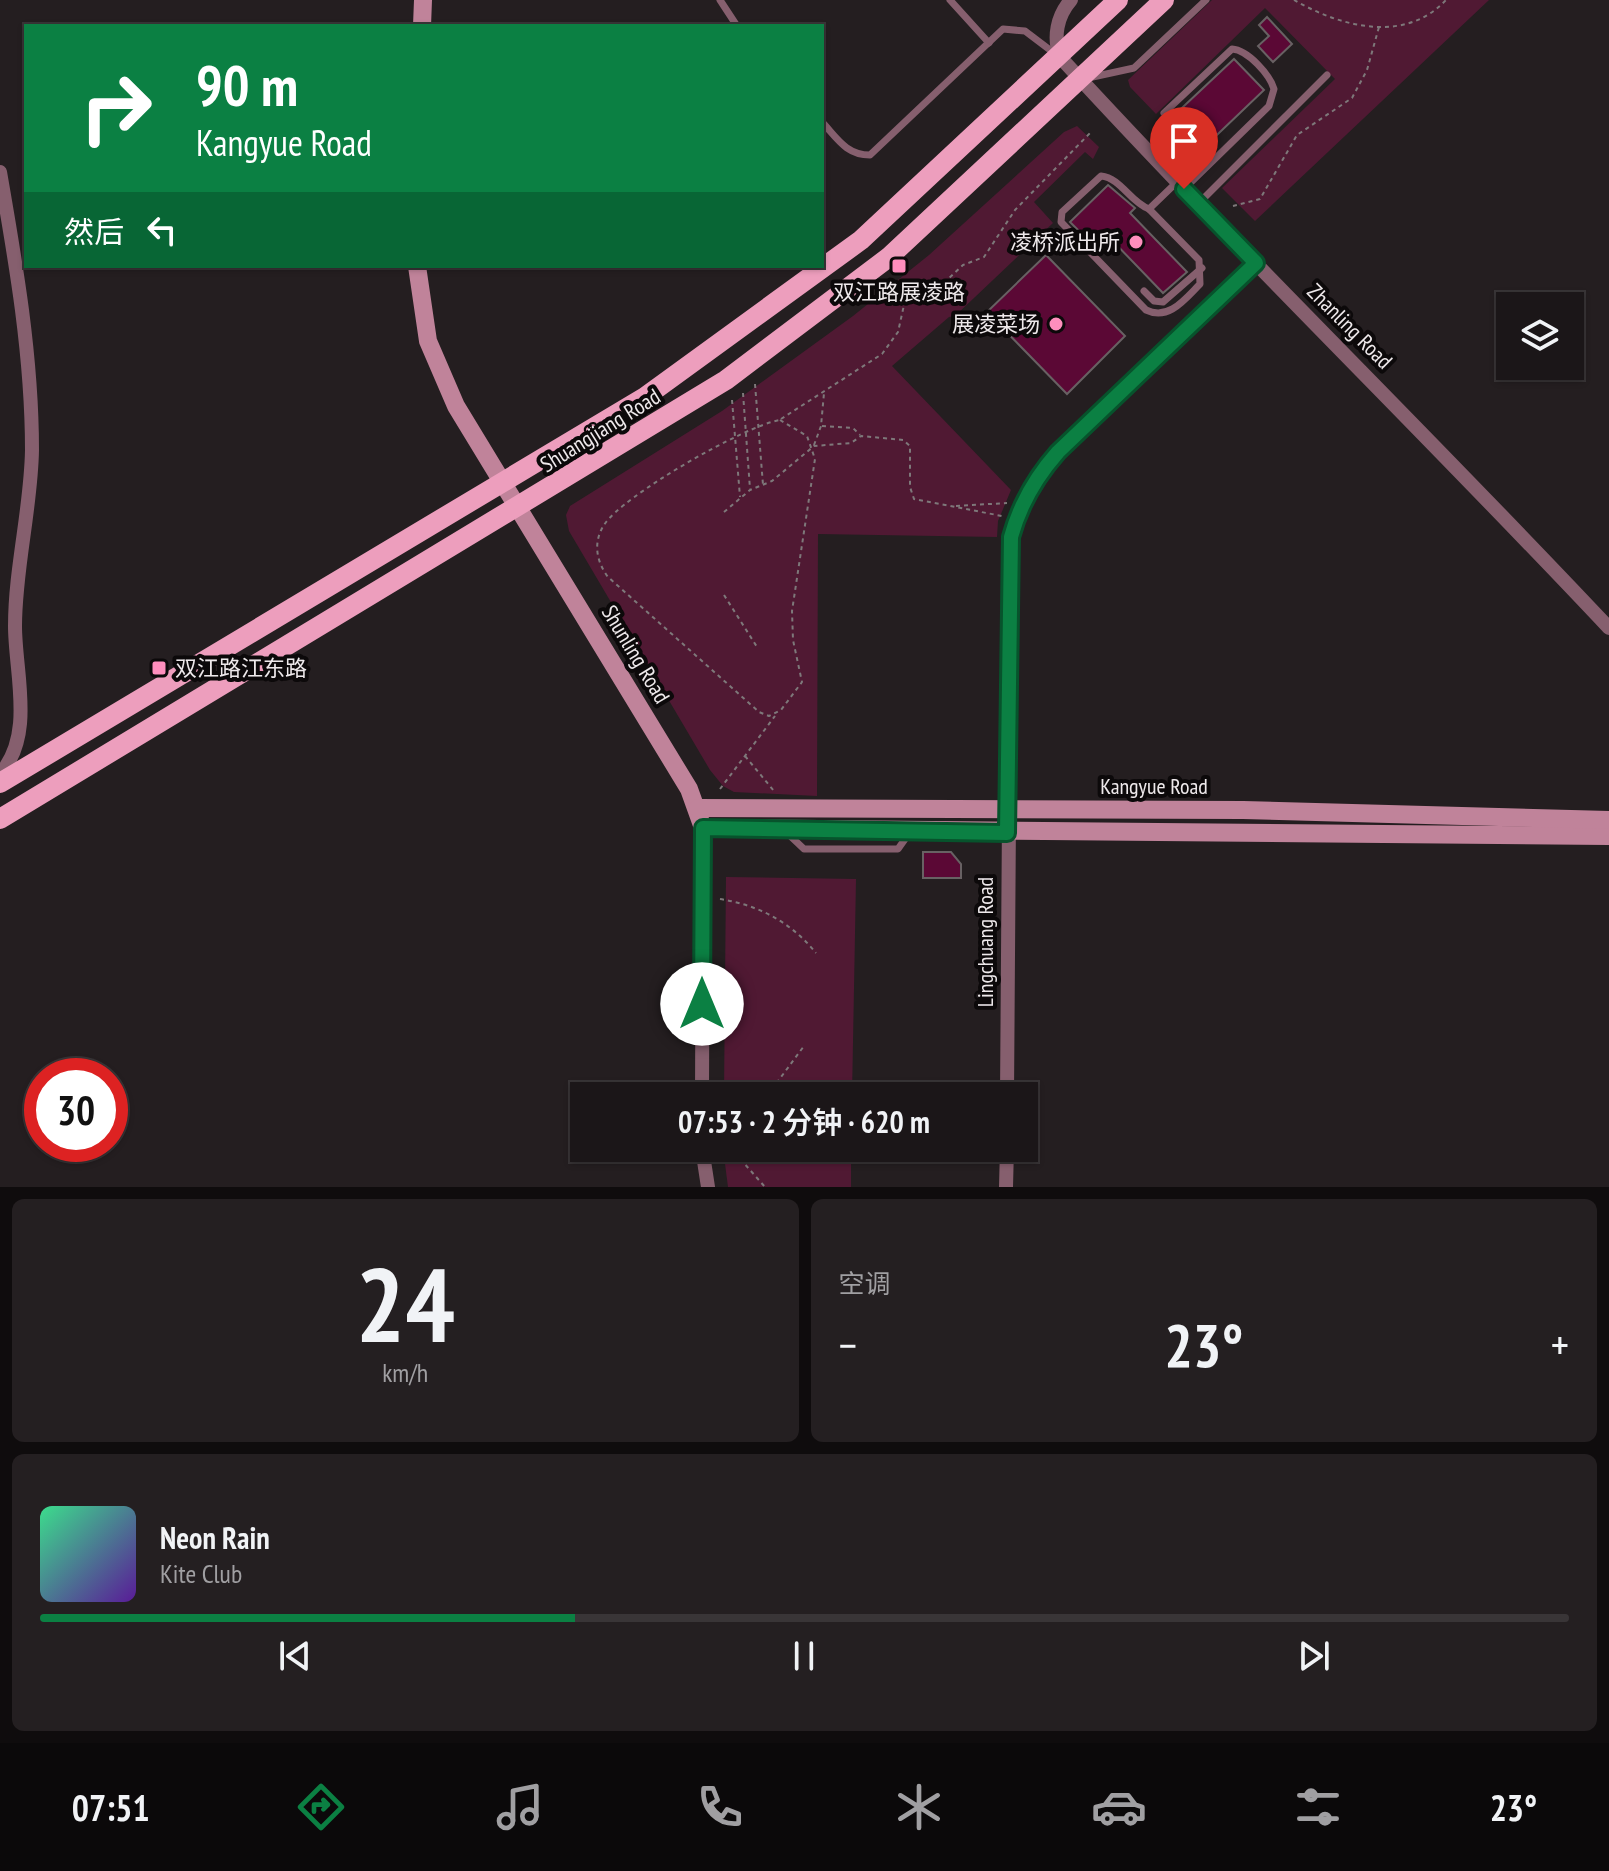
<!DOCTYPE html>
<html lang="zh">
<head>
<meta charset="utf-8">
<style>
  :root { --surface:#1b1618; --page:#241f21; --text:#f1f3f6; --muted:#a09fa2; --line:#393537; --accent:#0b8043 }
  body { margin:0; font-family:"PT Sans Narrow","Noto Sans SC",sans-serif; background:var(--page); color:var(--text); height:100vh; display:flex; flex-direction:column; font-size:30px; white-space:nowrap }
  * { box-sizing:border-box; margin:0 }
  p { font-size:26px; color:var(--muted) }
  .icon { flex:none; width:44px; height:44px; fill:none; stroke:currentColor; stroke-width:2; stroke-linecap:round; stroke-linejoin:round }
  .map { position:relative; height:1187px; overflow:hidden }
  .sheet { display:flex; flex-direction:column; gap:12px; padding:12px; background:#0f0c0d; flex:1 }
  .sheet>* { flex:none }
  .top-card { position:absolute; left:24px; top:24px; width:800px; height:244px; border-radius:0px; box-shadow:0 2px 6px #0004,0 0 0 2px var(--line); background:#0b8043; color:#fff; overflow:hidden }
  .controls { position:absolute; left:1496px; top:292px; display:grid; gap:16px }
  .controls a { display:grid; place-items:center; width:88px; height:88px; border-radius:0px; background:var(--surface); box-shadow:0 2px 6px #0004,0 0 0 2px var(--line); font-size:40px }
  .speed { position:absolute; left:24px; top:1058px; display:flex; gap:16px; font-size:40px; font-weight:700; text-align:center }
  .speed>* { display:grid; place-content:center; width:104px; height:104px; border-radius:50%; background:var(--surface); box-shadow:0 2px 6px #0004,0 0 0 2px var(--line); line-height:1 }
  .speed .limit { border:12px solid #d22; background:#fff; color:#111 }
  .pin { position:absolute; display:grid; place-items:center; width:68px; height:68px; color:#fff; margin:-82px -34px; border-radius:50% 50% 50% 0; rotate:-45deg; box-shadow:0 0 8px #0007 }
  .pin .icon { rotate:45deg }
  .me { position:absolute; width:88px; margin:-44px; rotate:0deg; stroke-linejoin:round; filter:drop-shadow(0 0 6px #0008) }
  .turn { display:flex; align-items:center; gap:28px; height:168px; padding:0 40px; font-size:36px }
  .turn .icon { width:104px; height:104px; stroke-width:2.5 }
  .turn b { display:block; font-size:56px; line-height:68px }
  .then { display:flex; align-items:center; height:76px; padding:0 40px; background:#0003; gap:16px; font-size:30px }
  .big { font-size:60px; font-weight:600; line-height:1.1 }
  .sheet .tile { flex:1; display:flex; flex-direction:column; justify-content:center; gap:12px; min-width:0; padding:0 28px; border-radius:12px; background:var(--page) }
  .sheet .dial { align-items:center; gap:0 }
  .dial b { font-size:104px; line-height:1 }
  .song { display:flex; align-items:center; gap:24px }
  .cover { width:96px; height:96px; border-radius:12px; background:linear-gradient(135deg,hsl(150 70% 55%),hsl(270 70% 35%)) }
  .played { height:8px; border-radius:4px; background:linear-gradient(90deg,var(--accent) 35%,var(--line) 35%) }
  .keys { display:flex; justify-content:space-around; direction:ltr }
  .heat { display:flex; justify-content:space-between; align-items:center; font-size:44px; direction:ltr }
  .sheet .tiles { flex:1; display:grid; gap:12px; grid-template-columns:1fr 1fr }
  .tile:last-child { grid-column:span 2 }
  .trip { position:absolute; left:570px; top:1082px; width:468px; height:80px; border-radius:0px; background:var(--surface); box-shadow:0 2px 6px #0004,0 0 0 2px var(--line); font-weight:600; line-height:80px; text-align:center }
  .tab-bar { display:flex; height:128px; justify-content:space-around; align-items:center; background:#0b090a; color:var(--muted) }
  .tab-bar .icon { width:56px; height:56px }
  .tab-bar .active { color:var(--accent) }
  .tab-bar b { font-size:36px; color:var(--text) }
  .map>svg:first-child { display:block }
</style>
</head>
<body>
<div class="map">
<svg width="1609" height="1187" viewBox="0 0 1609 1187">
  <rect width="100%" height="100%" fill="#241e20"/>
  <g fill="#501933">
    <path d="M 1212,0 L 1489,0 L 1255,221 L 1222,188 L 1335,79 L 1265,8 L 1156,114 L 1130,87 L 1128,80 Z"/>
    <path d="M 1077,126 L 1099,147 L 1093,159 L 1085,152 L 1034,202 L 1053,223 L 955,316 L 949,317 L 892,366 L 1011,490 L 998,521 L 997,537 L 818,534 L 817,796 L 734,792 L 723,786 L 710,770 L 569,531 L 566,515 L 570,506 L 722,411 L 853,316 L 929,255 L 1064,132 Z"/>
    <path d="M 726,877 L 856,879 L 852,1096 L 724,1096 Z"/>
    <path d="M 723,1148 L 851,1148 L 851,1187 L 728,1187 Z"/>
  </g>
  <g fill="#5b0835" stroke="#686163" stroke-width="2">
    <path d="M 1267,17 L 1292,44 L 1273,62 L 1258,46 L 1269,36 L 1259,25 Z"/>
    <path d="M 1234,59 L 1264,90 L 1198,153 L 1168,121 Z"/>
    <path d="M 1108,185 L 1135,208 L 1130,213 L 1187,272 L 1163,293 L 1108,236 L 1096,248 L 1070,222 Z"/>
    <path d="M 1046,255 L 1125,336 L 1067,394 L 987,312 Z"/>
    <path d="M 923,852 L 951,852 L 961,864 L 961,878 L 923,878 Z"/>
  </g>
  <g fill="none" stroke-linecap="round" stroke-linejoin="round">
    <g stroke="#7e787a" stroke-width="2" stroke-dasharray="4 4" stroke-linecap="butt">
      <path d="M 1294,0 C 1341,27 1405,44 1446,0"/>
      <path d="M 1233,206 L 1260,199 L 1297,135 L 1352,98 L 1367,70 L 1379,27"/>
      <path d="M 755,384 L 763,485"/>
      <path d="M 743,393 L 750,489"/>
      <path d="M 732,400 L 740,497"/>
      <path d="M 781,419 L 882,354 L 898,332 L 906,296 L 946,281 L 963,265 L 984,257 L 1015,210 L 1092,131"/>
      <path d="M 780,420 L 807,436 L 815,459 L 792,611 L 793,640 L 802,682 L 781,710 L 769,716 L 759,712 L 608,577 C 596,561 593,542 604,525 C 622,496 746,425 780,420 Z"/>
      <path d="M 822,426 L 853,428 L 860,435"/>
      <path d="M 814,445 L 821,426 L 824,393"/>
      <path d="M 956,506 L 1007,503"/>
      <path d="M 724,512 L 750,490 L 772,481 L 814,446 L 851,443 L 861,436 L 903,440 L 910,446 L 910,487 L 914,499 L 1002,516"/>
      <path d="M 724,595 L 757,647"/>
      <path d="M 745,756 L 774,791"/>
      <path d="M 720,789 L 775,716"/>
      <path d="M 720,899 C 758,905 791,922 816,953"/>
      <path d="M 767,1096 L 804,1046"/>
      <path d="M 735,1153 L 765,1187"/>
    </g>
    <g stroke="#865f6e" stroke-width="7">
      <path d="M 720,0 L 737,26"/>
      <path d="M 950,0 L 989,43"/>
      <path d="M 1088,78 L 1134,68 L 1206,0"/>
      <path d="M 1164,113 L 1232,49 C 1248,50 1270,75 1274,89 L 1269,106 L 1184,189"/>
      <path d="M 822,122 C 837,138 846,155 870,155 L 1003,29 L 1025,31 L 1058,56"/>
      <path d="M 1101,176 C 1121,178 1130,202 1149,209 L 1199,260 L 1200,284 C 1185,299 1169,321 1146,310 L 1061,222 L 1062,212 Z"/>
      <path d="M 1198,204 L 1327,75"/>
      <path d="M 1149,209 L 1177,182"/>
      <path d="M 1144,291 L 1154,301 L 1163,302 L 1202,268"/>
      <path d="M 785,831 L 804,849 L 898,849 L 910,832"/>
    </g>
    <g stroke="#865f6e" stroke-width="14">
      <path d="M 1071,0 C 1057,16 1053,37 1060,57 C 1238,251 1428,435 1609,628"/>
      <path d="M 0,172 C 16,264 32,356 32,450 C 31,509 15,568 15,626 C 15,673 35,735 0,774"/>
      <path d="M 702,1096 L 703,828"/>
      <path d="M 1007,1096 L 1011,537 C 1020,504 1035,478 1058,452 L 1256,263"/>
      <path d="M 702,1148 L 708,1187"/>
      <path d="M 1006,1187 L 1007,1148"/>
    </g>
    <g stroke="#c0839a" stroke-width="18">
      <path d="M 422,26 L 423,0"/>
      <path d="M 417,266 L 428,341 L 456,406 L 689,789 L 703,828 L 1609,836"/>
      <path d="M 698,808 L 1243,810 L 1609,820"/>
    </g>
    <g stroke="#ed9ebd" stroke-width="20">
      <path d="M 0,783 L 645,397 L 861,240 L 1118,0"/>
      <path d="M 0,819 L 726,380 L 889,257 L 1164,0"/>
    </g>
  </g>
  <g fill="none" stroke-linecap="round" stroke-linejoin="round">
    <defs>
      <path id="route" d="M 702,1004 L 703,828 L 1007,833 L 1011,537 C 1020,504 1035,478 1058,452 L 1256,263 L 1184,189"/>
    </defs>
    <use href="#route" stroke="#07532c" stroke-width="20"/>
    <use href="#route" stroke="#0b8043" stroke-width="14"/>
  </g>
  <g fill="#fe8ebd" stroke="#0c090a" stroke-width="3">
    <circle cx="1136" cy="242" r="8"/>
    <rect x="891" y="258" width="16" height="16" rx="4"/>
    <circle cx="1056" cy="324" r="8"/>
    <rect x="151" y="660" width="16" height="16" rx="4"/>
  </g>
  <g text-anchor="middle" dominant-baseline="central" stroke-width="8" stroke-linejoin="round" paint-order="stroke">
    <g font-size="22" fill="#eee9eb" stroke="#0c090a" text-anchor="end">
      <text x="1120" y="242">凌桥派出所</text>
      <text x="899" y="292" text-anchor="middle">双江路展凌路</text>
      <text x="1040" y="324">展凌菜场</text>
      <text x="175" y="668" text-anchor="start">双江路江东路</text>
    </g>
    <g font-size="22" fill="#eee9eb" stroke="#0c090a">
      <text transform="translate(1350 326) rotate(45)">Zhanling Road</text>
      <text transform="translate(600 430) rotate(-32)">Shuangjiang Road</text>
      <text transform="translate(636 654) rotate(59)">Shunling Road</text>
      <text x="1154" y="786">Kangyue Road</text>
      <text transform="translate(985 942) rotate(-90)">Lingchuang Road</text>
    </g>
  </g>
</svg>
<div class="controls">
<a><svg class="icon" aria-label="layers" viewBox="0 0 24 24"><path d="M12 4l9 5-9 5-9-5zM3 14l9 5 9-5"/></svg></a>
</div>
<div class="speed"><div class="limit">30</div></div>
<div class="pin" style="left:1184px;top:189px;background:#d93025"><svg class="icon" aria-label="arrive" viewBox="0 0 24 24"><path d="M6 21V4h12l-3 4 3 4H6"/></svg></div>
<svg class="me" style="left:702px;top:1004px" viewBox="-20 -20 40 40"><circle r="19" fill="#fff"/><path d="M0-13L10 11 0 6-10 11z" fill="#0b8043"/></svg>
<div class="trip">07:53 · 2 分钟 · 620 m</div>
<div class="top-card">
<div class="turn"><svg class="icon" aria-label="right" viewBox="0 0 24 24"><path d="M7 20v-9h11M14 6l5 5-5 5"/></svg><div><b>90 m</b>Kangyue Road</div></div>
<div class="then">然后<svg class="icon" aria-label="left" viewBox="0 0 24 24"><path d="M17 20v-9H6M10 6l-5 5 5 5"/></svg></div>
</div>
</div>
<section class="sheet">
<div class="tiles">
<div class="tile dial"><b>24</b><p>km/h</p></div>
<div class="tile"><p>空调</p>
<div class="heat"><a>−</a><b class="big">23°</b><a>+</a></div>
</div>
<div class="tile">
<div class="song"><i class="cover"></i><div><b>Neon Rain</b><p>Kite Club</p></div></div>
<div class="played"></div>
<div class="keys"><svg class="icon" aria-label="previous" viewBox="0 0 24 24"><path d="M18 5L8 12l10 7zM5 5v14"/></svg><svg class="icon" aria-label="pause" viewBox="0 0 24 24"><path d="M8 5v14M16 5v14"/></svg><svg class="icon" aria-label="next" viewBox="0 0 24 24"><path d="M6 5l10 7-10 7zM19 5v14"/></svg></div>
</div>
</div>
</section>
<nav class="tab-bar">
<b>07:51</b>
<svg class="icon active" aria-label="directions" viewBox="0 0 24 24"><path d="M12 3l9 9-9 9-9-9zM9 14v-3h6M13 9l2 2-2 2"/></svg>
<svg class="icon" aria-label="music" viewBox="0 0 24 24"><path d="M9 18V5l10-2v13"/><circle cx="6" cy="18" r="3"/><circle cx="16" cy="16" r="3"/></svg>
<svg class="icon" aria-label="phone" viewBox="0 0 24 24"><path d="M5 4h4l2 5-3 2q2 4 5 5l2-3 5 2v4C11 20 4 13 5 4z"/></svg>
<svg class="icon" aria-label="climate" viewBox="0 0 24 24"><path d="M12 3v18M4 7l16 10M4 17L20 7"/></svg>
<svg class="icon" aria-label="car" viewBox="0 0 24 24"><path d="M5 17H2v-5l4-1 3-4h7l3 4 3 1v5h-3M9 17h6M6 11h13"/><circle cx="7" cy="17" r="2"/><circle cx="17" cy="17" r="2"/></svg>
<svg class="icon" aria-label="filters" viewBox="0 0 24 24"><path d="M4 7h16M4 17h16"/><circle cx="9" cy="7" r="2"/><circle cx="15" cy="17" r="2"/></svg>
<b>23°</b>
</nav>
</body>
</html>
